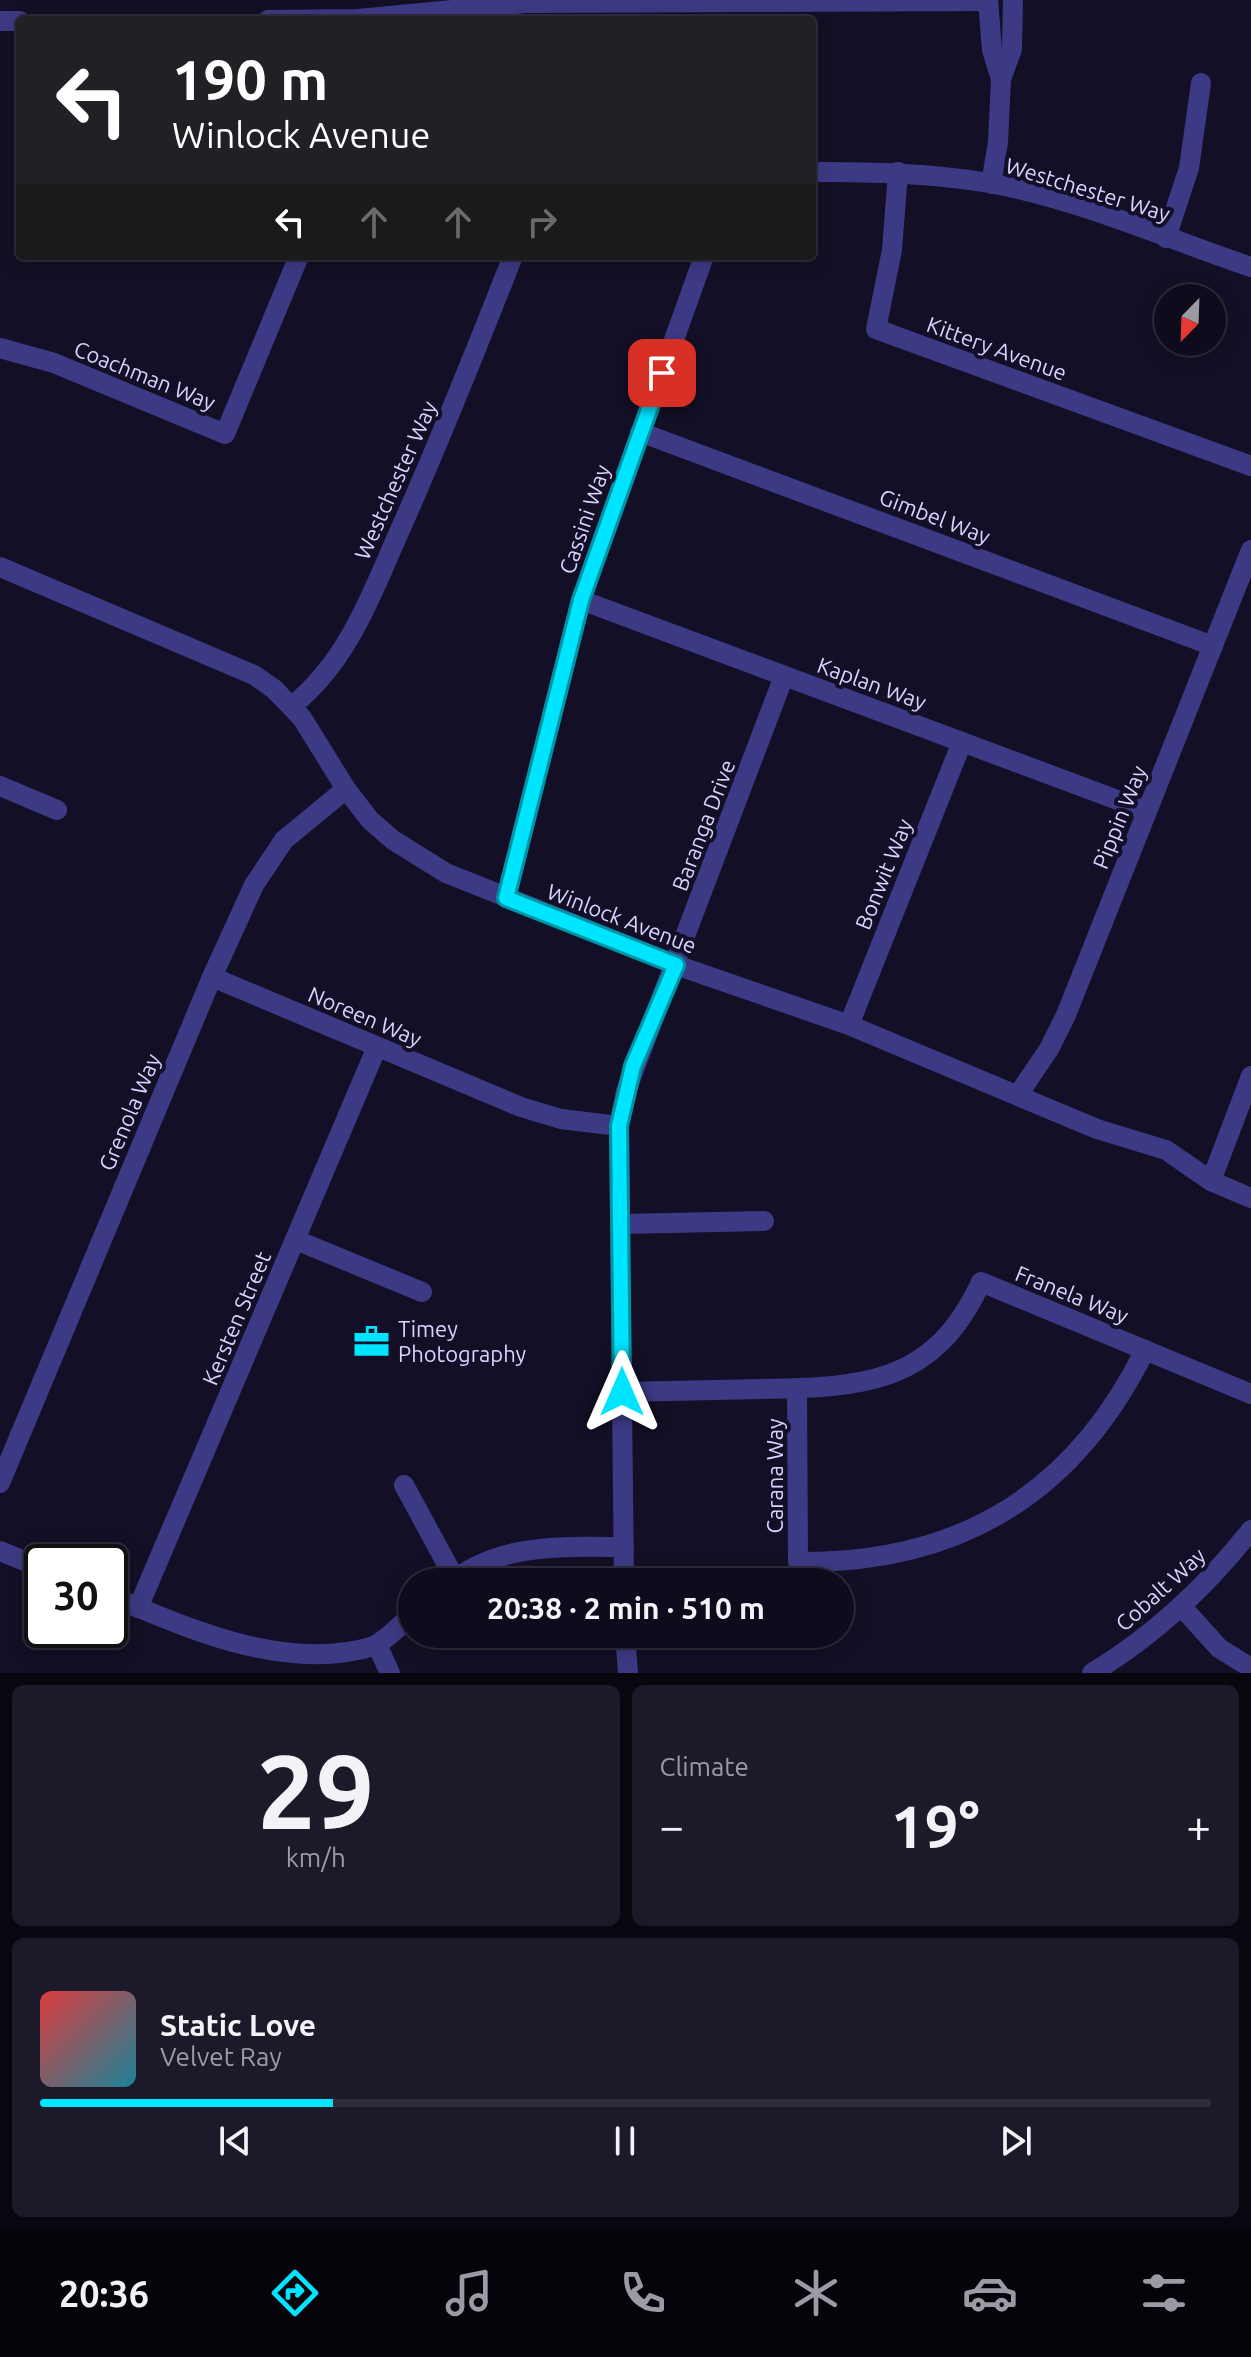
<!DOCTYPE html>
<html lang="en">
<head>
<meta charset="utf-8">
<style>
  :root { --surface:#0e0b1c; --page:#1c1929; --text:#f1f3f6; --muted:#9b9ba3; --line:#2e2b3b; --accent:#00e5ff }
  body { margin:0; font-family:Ubuntu,sans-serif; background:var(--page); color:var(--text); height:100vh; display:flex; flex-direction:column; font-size:30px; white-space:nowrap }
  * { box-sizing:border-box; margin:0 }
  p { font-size:26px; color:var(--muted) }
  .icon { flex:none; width:44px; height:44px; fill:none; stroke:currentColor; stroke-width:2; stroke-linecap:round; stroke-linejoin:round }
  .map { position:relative; height:1673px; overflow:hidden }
  .details { display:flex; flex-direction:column; gap:12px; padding:12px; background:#08060f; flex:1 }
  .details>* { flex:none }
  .guide { position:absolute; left:16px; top:16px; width:800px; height:244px; border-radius:8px; box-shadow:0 4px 20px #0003,0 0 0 2px var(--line); background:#202124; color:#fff; overflow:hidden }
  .needle { width:52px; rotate:203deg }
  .buttons { position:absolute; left:1154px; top:284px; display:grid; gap:16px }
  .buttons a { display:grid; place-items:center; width:72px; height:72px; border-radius:50%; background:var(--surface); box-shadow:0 4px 20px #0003,0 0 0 2px var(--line); font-size:40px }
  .speed { position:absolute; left:24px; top:1544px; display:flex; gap:16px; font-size:40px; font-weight:700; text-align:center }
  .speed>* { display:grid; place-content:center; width:104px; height:104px; border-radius:50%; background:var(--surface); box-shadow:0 4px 20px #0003,0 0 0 2px var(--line); line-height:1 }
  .speed .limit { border:4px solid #111; border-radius:12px; background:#fff; color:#111 }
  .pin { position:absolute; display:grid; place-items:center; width:68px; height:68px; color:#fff; margin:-34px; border-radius:16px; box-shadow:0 4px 12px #0006 }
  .me { position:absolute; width:88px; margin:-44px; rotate:0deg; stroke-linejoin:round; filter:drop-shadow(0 0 6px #0008) }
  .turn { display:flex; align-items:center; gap:28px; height:168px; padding:0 24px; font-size:36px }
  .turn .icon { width:104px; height:104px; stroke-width:2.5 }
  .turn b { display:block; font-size:56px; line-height:68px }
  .lanes { display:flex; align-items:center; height:76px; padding:0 24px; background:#0003; justify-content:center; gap:40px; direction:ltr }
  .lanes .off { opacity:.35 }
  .big { font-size:60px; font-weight:700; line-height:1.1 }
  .details .tile { flex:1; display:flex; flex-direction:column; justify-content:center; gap:12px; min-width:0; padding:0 28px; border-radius:12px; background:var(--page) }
  .details .dial { align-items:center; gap:0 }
  .dial b { font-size:104px; line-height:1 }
  .song { display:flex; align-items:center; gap:24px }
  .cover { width:96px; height:96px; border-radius:12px; background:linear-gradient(135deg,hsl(0 70% 55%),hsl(190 70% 35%)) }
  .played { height:8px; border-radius:4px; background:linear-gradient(90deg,var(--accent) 25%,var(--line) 25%) }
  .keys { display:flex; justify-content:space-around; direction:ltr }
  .heat { display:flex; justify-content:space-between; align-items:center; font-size:44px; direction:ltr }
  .details .tiles { flex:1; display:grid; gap:12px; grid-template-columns:1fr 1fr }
  .tile:last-child { grid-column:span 2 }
  .trip { position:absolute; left:398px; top:1568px; width:456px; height:80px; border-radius:40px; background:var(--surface); box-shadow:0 4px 20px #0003,0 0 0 2px var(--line); font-weight:700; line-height:80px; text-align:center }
  .tabs { display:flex; height:128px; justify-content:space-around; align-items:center; background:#06040b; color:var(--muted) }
  .tabs .icon { width:56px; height:56px }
  .tabs .current { color:var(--accent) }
  .tabs b { font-size:36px; color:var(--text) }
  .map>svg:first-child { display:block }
</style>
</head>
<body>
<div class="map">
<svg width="1251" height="1673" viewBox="0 0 1251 1673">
  <rect width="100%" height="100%" fill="#130f26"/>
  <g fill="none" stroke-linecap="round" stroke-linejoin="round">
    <g stroke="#3d3a85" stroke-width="20">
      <path d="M 988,0 L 992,50 L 1001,79"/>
      <path d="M 268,20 L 358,19 L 525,3 L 988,1"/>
      <path d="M 0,21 L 20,21"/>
      <path d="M 812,172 C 872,172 930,173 989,183 C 1078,199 1165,238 1251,267"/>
      <path d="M 898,172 L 892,250 L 876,329 L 1251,466"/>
      <path d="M 991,184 L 998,142 L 1001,79 L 1012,49 L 1013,0"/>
      <path d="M 1166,238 L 1189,168 L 1201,83"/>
      <path d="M 0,348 L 54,363 L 225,434 L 299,256"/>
      <path d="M 640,432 L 1213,646"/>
      <path d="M 0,567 L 254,675 L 274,689 L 302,718 L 346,789 L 370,820 L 393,840 L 446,873 L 676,965 L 849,1025 L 1097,1129 L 1166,1150 L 1211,1181 L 1251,1198"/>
      <path d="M 581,600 L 1147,811"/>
      <path d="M 292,706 C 351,659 374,587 404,521 C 443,433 478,345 513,256"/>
      <path d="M 0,786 L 57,810"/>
      <path d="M 506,898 L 581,600 L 704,256"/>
      <path d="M 212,977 L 521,1107 L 561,1119 L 619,1126"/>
      <path d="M 849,1025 L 962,742"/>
      <path d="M 1018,1095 L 1049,1049 L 1066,1015 L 1251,550"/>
      <path d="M 1211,1181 L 1251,1076"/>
      <path d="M 621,1224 L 764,1221"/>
      <path d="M 296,1240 L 422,1292"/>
      <path d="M 797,1388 L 798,1562 C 959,1564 1074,1494 1145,1350"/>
      <path d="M 622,1392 C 669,1391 716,1390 762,1389 C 863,1387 934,1385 981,1282 L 1251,1394"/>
      <path d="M 0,1483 L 212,977 L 254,885 L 284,840 L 346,789"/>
      <path d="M 404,1485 L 455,1579"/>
      <path d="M 0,1551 L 42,1568"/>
      <path d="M 451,1582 C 502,1542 564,1547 624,1547"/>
      <path d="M 624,1582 L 619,1126 L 626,1091 L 784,676"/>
      <path d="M 110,1596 C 190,1629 286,1673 374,1646 C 388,1639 400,1625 412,1615"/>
      <path d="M 1182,1607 L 1219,1648 L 1251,1668"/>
      <path d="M 138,1608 L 377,1047"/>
      <path d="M 625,1634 L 628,1673"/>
      <path d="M 377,1645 L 390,1673"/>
      <path d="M 1092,1673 C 1155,1635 1206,1587 1251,1530"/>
    </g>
  </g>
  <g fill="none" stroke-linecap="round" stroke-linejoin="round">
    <defs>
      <path id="route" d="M 622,1392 L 619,1126 L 633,1066 L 676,965 L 506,898 L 581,600 L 662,373"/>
    </defs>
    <use href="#route" stroke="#0095a6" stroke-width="20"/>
    <use href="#route" stroke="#00e5ff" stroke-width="14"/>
  </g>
  <defs>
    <symbol id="office-bare" viewBox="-9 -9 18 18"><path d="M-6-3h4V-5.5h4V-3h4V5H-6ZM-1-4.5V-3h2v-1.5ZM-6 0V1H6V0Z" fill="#00e5ff" stroke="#130f26" stroke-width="2.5" paint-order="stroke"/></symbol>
  </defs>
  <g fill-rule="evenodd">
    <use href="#office-bare" x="346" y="1316" width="51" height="51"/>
  </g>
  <g text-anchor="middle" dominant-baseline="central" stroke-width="8" stroke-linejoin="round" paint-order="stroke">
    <g font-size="22" fill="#d9d4ff" stroke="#130f26">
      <text transform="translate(1088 189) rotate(17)">Westchester Way</text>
      <text transform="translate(997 348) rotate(20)">Kittery Avenue</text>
      <text transform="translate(145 375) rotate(22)">Coachman Way</text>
      <text transform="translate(395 480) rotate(-66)">Westchester Way</text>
      <text transform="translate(935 516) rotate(21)">Gimbel Way</text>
      <text transform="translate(584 519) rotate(-71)">Cassini Way</text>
      <text transform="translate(872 683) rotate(20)">Kaplan Way</text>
      <text transform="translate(1119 817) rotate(-68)">Pippin Way</text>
      <text transform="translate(703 825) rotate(-69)">Baranga Drive</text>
      <text transform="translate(883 874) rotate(-68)">Bonwit Way</text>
      <text transform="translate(622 918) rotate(21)">Winlock Avenue</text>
      <text transform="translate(365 1016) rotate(23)">Noreen Way</text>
      <text transform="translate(129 1112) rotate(-67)">Grenola Way</text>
      <text transform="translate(1072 1294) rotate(22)">Franela Way</text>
      <text transform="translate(236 1318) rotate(-67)">Kersten Street</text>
      <text transform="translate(774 1476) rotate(-90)">Carana Way</text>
      <text transform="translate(1160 1589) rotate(-42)">Cobalt Way</text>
    </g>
    <g font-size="22" fill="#d9d4ff" stroke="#130f26" text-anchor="start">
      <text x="398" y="1328">Timey<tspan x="398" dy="25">Photography</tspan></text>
    </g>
  </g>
</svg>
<div class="buttons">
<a><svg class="needle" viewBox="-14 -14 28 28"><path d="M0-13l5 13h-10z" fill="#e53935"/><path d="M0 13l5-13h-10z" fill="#9b9ba3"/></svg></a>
</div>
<div class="speed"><div class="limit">30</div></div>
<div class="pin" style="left:662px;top:373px;background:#d93025"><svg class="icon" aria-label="arrive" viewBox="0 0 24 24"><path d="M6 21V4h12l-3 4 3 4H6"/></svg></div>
<svg class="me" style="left:622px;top:1392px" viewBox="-20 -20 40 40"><path d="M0-17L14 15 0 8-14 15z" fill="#00e5ff" stroke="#fff" stroke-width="4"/></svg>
<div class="trip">20:38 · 2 min · 510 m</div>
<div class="guide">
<div class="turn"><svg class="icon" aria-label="left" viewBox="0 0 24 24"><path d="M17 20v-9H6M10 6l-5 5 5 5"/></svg><div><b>190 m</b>Winlock Avenue</div></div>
<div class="lanes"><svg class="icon" aria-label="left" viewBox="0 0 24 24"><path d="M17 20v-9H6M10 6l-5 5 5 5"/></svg><svg class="icon off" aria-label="ahead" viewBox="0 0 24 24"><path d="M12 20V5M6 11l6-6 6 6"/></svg><svg class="icon off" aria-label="ahead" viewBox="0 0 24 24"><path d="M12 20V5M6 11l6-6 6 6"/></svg><svg class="icon off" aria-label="right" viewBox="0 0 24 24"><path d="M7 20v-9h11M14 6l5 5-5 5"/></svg></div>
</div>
</div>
<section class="details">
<div class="tiles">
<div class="tile dial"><b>29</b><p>km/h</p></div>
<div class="tile"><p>Climate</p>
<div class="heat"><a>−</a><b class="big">19°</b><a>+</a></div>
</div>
<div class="tile">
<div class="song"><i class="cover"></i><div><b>Static Love</b><p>Velvet Ray</p></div></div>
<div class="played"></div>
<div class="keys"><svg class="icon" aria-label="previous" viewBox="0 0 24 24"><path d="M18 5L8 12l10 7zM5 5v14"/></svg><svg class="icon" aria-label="pause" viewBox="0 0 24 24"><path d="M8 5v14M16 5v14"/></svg><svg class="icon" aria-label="next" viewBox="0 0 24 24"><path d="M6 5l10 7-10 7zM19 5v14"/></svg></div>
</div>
</div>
</section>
<nav class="tabs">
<b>20:36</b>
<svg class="icon current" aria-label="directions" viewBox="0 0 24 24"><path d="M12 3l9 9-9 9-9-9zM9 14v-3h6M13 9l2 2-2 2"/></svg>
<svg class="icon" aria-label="music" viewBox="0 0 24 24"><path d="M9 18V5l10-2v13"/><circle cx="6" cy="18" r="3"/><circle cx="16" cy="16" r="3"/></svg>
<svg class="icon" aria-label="phone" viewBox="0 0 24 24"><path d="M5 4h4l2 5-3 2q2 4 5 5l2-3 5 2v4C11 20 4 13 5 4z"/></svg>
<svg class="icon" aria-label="climate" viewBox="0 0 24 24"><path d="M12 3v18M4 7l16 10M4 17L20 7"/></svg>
<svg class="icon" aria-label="car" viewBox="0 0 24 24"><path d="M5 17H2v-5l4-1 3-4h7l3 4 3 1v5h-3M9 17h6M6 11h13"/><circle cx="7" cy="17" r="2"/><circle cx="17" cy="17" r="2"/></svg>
<svg class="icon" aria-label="filters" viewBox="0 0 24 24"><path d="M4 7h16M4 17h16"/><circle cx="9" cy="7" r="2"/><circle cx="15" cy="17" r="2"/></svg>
</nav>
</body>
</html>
